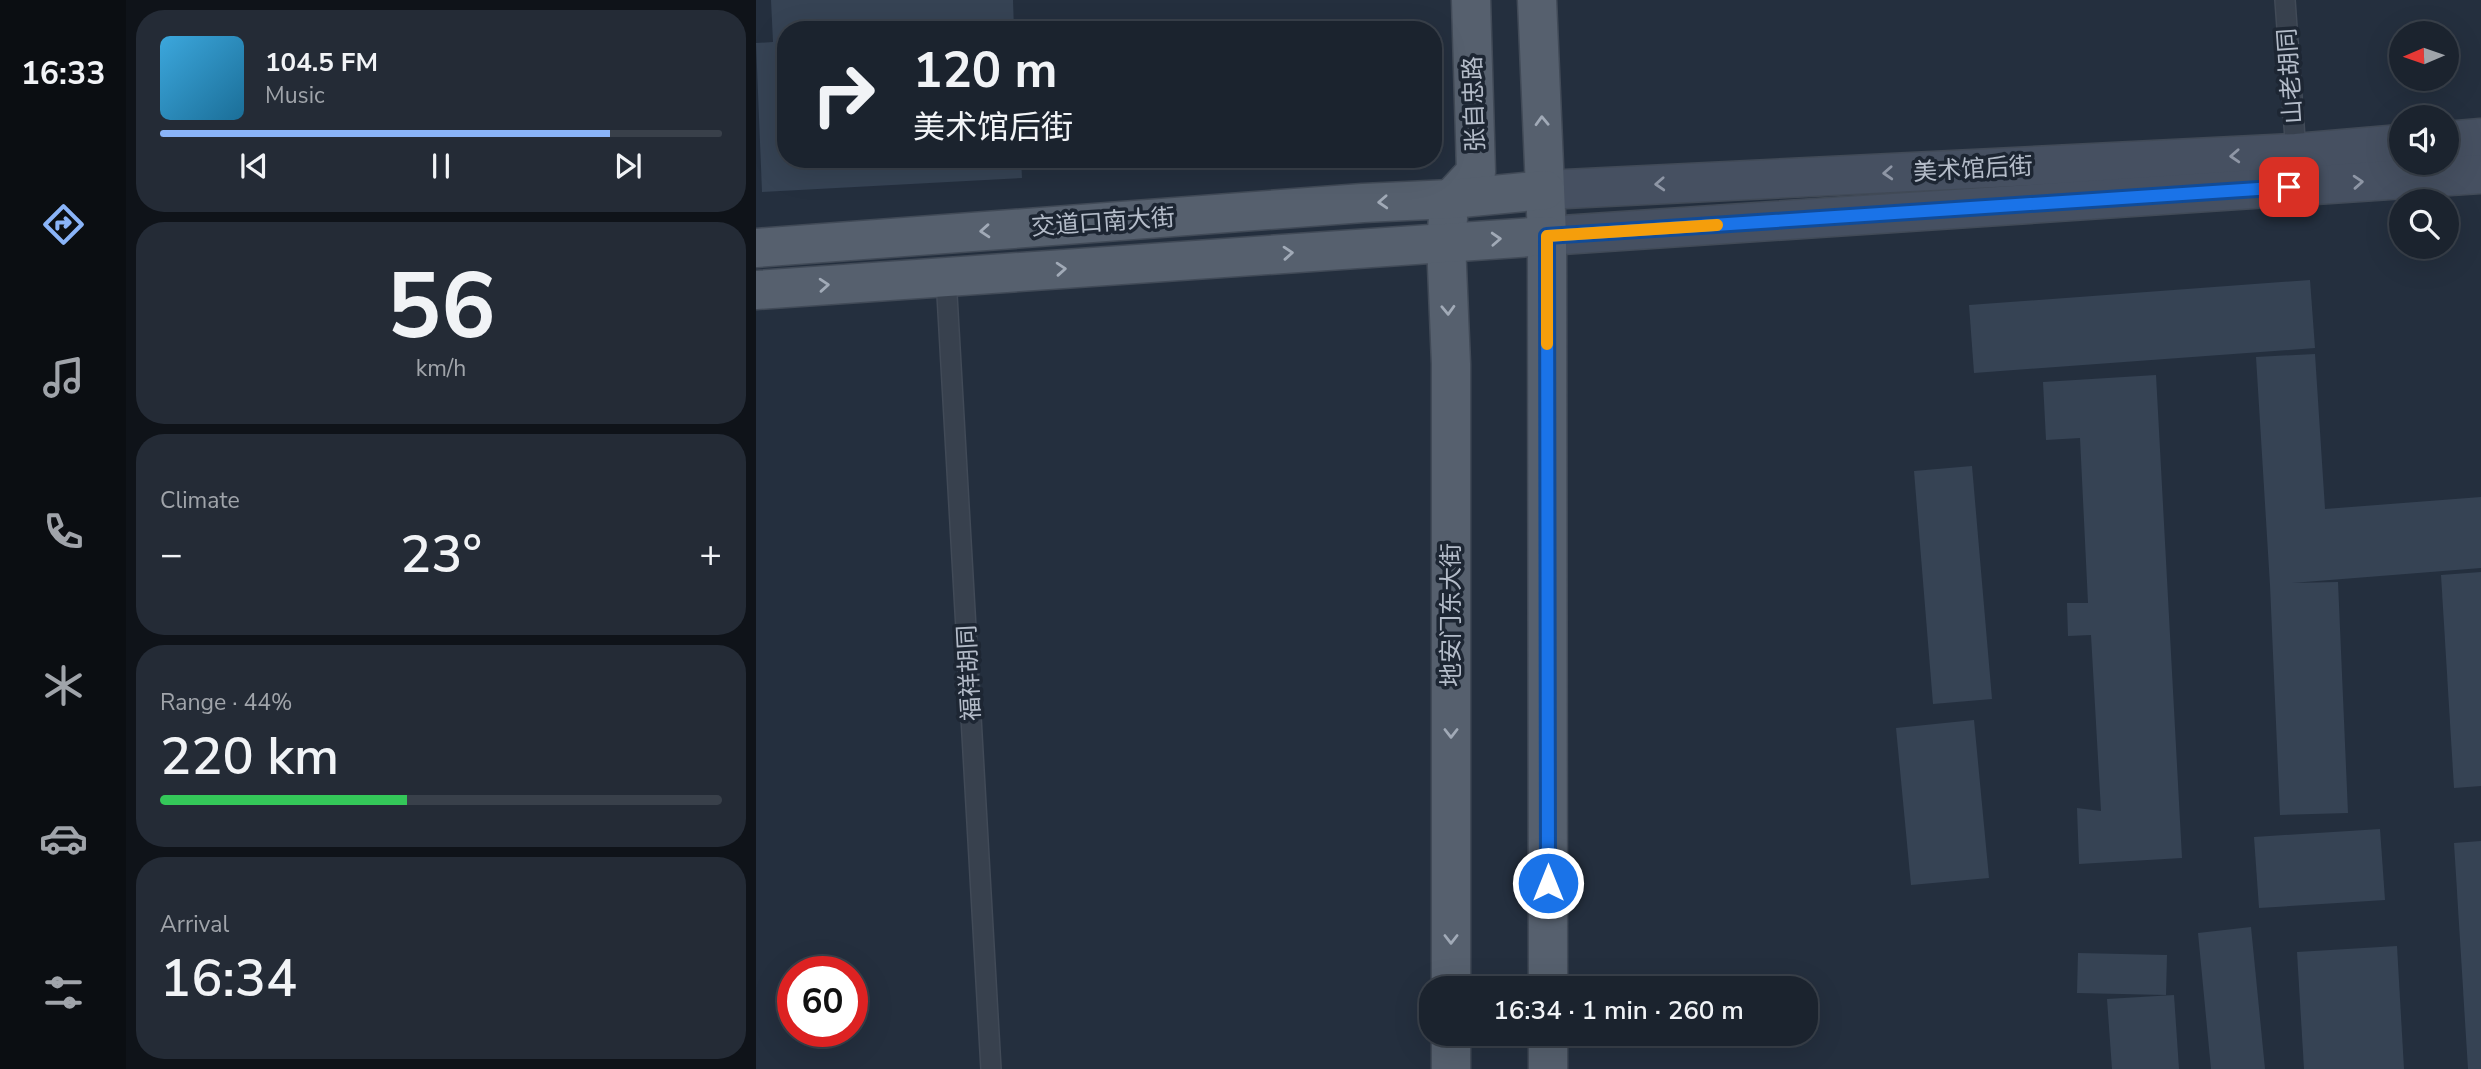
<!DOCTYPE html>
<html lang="en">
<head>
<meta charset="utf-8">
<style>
  :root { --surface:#1b232e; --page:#242b36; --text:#f1f3f6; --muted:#a0a4aa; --line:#39404a; --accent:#8ab4f8 }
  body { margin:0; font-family:"Nunito Sans","Noto Sans SC",sans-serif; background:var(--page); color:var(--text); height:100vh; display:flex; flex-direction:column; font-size:26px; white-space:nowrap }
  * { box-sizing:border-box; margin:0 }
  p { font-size:23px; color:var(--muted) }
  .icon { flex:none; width:38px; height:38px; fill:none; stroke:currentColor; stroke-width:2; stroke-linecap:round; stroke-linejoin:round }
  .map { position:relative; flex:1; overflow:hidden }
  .sheet { display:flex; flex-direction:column; gap:10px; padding:10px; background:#0f1319; width:630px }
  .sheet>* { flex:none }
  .hud { position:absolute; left:21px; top:21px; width:665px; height:147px; border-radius:28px; box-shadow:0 7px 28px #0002,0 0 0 2px var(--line); background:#1b232e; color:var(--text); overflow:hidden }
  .needle { width:46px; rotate:268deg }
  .buttons { position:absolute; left:1633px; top:21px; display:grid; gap:14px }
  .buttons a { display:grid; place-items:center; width:70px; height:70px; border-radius:50%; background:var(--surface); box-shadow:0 7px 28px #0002,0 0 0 2px var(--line); font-size:35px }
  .speed { position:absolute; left:21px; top:956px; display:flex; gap:14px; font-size:35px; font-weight:700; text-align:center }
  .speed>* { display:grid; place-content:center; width:91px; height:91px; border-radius:50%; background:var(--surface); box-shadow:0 7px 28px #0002,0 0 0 2px var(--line); line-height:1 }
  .speed .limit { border:10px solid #d22; background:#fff; color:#111 }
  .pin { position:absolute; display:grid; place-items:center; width:60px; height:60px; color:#fff; margin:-30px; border-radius:14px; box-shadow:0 4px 10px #0006 }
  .me { position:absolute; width:77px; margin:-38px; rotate:0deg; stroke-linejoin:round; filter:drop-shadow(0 0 5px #0008) }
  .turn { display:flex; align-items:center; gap:24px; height:147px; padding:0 21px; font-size:32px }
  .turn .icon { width:91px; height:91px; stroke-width:2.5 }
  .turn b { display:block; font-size:49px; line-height:60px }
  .big { font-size:52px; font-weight:600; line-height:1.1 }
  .sheet .tile { flex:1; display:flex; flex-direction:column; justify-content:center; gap:10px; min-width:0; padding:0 24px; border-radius:28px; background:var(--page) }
  .sheet .dial { align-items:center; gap:0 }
  .dial b { font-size:91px; line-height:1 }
  .song { display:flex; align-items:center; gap:21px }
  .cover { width:84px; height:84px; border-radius:10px; background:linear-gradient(135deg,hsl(200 70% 55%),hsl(200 70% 35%)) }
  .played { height:7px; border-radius:4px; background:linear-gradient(90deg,var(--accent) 80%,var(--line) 80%) }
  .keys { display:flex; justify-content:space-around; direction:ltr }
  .heat { display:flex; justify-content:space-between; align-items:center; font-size:38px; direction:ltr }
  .charge { height:10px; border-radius:5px; background:linear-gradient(90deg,#34c759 44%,var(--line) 0) }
  .trip { position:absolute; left:663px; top:976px; width:399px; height:70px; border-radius:28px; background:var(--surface); box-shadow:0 7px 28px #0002,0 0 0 2px var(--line); font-weight:600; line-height:70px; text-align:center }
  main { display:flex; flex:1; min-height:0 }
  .tabs { display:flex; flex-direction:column; width:126px; justify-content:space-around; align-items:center; background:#0b0e12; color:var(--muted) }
  .tabs .icon { width:49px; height:49px }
  .tabs .on { color:var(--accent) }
  .tabs b { font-size:32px; color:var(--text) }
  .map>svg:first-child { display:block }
</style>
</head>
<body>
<main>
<nav class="tabs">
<b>16:33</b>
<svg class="icon on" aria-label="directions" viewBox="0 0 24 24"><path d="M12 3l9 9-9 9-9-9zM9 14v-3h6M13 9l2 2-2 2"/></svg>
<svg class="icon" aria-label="music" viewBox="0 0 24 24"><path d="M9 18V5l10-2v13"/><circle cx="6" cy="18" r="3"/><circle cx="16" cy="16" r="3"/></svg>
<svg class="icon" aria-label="phone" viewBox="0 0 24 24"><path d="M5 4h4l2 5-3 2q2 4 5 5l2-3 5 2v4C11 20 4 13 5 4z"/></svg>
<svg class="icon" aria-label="climate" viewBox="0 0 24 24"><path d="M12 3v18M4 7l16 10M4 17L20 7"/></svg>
<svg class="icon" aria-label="car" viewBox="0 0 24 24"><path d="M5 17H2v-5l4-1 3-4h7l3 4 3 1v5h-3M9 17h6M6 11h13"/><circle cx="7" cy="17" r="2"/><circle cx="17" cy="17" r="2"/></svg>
<svg class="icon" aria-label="filters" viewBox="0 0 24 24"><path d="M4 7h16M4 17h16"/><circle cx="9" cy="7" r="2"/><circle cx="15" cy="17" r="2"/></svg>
</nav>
<section class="sheet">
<div class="tile">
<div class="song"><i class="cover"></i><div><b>104.5 FM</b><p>Music</p></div></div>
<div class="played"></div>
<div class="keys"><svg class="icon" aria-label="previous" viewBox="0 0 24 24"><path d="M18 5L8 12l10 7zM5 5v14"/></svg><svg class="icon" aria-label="pause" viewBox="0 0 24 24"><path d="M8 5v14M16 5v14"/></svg><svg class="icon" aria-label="next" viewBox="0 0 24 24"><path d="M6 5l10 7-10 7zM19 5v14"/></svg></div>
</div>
<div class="tile dial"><b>56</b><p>km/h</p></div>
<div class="tile"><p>Climate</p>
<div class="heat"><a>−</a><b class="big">23°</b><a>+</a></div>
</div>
<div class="tile"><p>Range · 44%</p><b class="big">220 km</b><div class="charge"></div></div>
<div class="tile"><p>Arrival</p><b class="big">16:34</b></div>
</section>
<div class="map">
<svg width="1725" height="1069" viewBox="0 0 1725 1069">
  <rect width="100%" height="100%" fill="#242f3e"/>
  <g fill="#364354">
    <path d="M 15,0 L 257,0 L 258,30 L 30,30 L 30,159 L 265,159 L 266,178 L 6,192 L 0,43 L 17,42 Z"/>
    <path d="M 1554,280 L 1559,348 L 1218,373 L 1213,305 Z"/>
    <path d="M 1559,354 L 1569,509 L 1725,497 L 1725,568 L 1536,583 L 1582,582 L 1592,813 L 1524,815 L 1514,585 L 1500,357 Z"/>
    <path d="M 1400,375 L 1426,858 L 1323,864 L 1321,808 L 1345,811 L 1335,635 L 1312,636 L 1311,603 L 1332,603 L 1324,438 L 1290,440 L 1287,382 Z"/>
    <path d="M 1216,466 L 1236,699 L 1177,704 L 1158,471 Z"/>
    <path d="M 1725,572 L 1725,786 L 1698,788 L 1685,575 Z"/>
    <path d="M 1218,720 L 1233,878 L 1155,885 L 1140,728 Z"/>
    <path d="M 1624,829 L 1629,900 L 1503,908 L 1498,837 Z"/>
    <path d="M 1725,841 L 1725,1069 L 1712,1069 L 1698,843 Z"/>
    <path d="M 1495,927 L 1509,1069 L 1455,1069 L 1442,933 Z"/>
    <path d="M 1641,946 L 1648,1069 L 1548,1069 L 1541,952 Z"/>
    <path d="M 1322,953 L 1411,955 L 1410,995 L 1321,993 Z"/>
    <path d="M 1418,995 L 1423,1069 L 1356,1069 L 1351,999 Z"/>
  </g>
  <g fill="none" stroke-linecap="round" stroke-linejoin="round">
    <defs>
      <g id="service">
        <path d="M 1529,0 L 1540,153"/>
        <path d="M 190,277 L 235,1069"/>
      </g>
      <g id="secondary">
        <path d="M 1690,141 L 1725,138"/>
        <path d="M 789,190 L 1540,153 L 1645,144"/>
        <path d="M 791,236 L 1725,174"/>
      </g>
      <g id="primary">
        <path d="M 781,0 L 791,236 L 792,989"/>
        <path d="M 695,199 L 720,172 L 715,0"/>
        <path d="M 692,218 L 690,242 L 695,364 L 695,989"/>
        <path d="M 0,248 L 607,203 L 695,199 L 789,190"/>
        <path d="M 0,290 L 791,236"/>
        <path d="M 695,1034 L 695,1069"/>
        <path d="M 792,1034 L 792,1069"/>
      </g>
    </defs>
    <use href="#service" stroke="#414a57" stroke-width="22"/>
    <use href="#secondary" stroke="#414a57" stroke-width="41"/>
    <use href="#primary" stroke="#414a57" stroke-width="41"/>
    <use href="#service" stroke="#38414e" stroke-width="19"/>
    <use href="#secondary" stroke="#465061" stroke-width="38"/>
    <use href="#primary" stroke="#56606e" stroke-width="38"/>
  </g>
  <defs><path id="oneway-chevron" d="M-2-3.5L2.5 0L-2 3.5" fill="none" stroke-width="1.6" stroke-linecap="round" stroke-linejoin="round" transform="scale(1.75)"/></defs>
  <g stroke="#a1aab7">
    <use href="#oneway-chevron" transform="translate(786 121) rotate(-92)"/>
    <use href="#oneway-chevron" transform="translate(627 202) rotate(177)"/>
    <use href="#oneway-chevron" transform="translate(229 231) rotate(176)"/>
    <use href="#oneway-chevron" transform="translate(740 239) rotate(-3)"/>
    <use href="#oneway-chevron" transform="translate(532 253) rotate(-4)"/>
    <use href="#oneway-chevron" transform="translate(305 269) rotate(-4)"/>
    <use href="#oneway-chevron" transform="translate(68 285) rotate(-4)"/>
    <use href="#oneway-chevron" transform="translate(692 310) rotate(88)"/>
    <use href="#oneway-chevron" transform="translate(695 733) rotate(90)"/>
    <use href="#oneway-chevron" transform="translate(695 939) rotate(90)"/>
  </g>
  <g stroke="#8e96a5">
    <use href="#oneway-chevron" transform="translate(1479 156) rotate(177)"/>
    <use href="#oneway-chevron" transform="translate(1132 173) rotate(177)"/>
    <use href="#oneway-chevron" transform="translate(1602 182) rotate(-4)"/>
    <use href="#oneway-chevron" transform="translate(904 184) rotate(177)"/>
  </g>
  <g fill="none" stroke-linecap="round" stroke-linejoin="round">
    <defs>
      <path id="route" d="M 792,883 L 791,236 L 1533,187"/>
    </defs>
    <use href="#route" stroke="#114b97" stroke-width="18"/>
    <use href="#route" stroke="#1a73e8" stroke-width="12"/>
    <path stroke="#f59e0b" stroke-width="12" d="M 791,344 L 791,236 L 961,225"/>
  </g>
  <g text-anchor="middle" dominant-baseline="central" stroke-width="7" stroke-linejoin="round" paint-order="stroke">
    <g font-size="24" fill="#b4bcc9" stroke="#1d2633">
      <text transform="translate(1534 76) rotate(-94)">山老胡同</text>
      <text transform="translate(718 104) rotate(-92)">张自忠路</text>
      <text transform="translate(1217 169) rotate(-3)">美术馆后街</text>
      <text transform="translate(347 222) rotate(-4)">交道口南大街</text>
      <text transform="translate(695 615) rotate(-90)">地安门东大街</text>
      <text transform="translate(213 673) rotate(-93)">福祥胡同</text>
    </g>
  </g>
</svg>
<div class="buttons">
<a><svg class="needle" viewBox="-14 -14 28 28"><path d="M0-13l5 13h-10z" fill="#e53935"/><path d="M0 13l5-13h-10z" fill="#a0a4aa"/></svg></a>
<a><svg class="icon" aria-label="sound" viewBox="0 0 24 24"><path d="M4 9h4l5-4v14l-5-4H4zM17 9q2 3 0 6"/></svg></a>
<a><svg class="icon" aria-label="search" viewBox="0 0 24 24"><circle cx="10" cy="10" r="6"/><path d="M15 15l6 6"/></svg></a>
</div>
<div class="speed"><div class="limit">60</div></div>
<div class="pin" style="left:1533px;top:187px;background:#d93025"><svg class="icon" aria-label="arrive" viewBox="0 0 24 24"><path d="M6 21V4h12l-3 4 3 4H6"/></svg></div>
<svg class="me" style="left:792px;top:883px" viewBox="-20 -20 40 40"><circle r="17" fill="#1a73e8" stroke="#fff" stroke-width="3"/><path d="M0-11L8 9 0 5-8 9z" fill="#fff"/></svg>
<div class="trip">16:34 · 1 min · 260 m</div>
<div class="hud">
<div class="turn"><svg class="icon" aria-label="right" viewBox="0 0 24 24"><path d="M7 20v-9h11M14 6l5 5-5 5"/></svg><div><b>120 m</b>美术馆后街</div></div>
</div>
</div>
</main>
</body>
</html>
